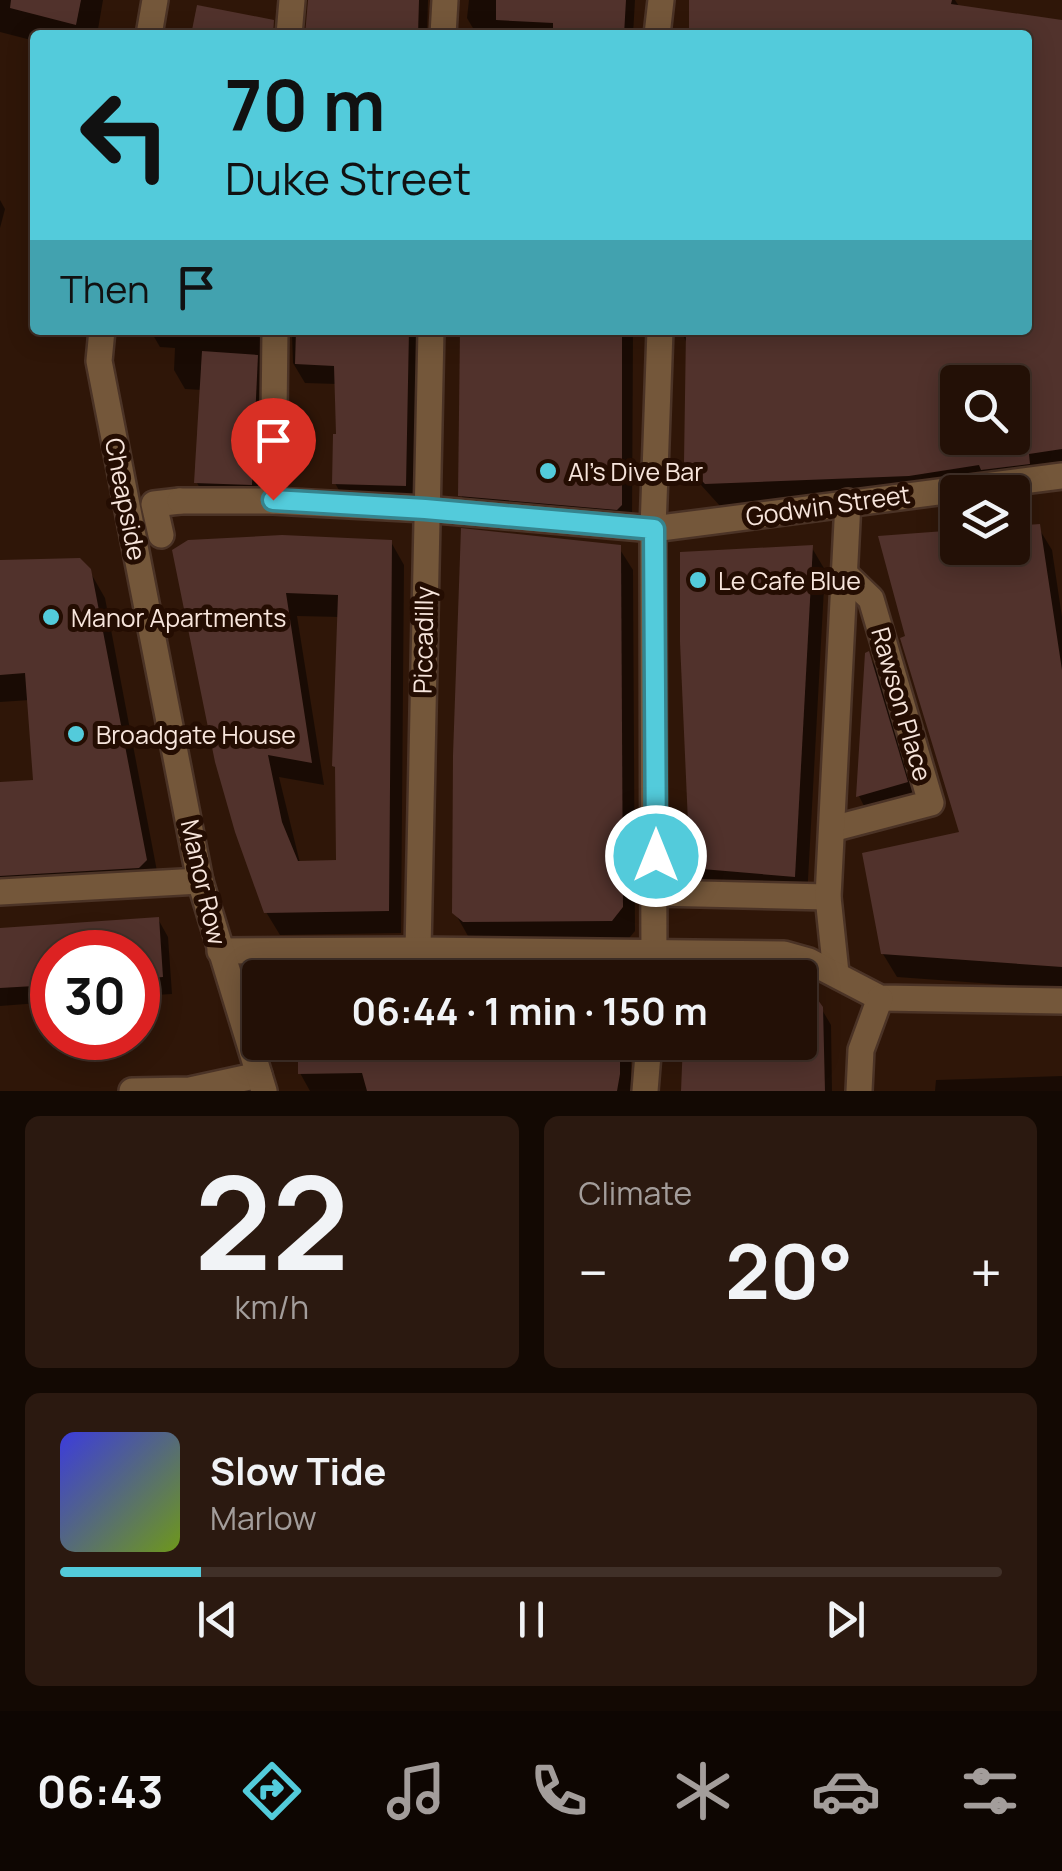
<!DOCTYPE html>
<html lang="en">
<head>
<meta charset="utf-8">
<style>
  :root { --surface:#231006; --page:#2b1910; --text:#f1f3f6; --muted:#a39d9b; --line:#403028; --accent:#53cbdb }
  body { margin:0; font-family:Manrope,sans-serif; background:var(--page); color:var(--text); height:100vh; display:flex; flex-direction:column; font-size:38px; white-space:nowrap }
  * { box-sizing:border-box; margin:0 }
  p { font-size:32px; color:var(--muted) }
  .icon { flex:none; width:55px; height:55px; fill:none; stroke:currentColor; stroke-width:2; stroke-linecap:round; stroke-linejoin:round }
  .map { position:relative; height:1091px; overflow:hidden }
  .side { display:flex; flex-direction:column; gap:25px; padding:25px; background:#130903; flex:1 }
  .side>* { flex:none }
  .banner { position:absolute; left:30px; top:30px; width:1002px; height:305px; border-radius:10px; box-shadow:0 5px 25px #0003,0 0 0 2px var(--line); background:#53cbdb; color:#111; overflow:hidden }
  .fabs { position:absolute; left:940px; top:365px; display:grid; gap:20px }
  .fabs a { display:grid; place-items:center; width:90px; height:90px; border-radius:10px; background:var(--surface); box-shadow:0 5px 25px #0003,0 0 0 2px var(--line); font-size:50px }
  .speed { position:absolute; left:30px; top:930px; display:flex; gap:20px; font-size:50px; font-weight:700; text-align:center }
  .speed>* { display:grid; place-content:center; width:130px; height:130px; border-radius:50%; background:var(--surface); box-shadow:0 5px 25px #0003,0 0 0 2px var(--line); line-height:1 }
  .speed .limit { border:15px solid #d22; background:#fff; color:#111 }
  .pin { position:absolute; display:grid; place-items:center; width:85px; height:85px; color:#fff; margin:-102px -42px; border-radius:50% 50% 50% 0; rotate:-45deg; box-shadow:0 0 10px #0007 }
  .pin .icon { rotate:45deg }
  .me { position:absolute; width:110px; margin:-55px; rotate:0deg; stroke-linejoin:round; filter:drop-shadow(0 0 8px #0008) }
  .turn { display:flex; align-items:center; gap:35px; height:210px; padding:0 30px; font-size:45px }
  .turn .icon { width:130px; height:130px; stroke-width:2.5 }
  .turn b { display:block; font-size:70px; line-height:85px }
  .then { display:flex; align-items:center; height:95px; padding:0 30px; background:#0003; gap:20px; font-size:38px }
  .big { font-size:75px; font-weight:700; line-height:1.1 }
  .side .widget { flex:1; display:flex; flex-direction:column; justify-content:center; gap:15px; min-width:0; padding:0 35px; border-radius:15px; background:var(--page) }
  .side .dial { align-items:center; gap:0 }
  .dial b { font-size:130px; line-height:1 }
  .song { display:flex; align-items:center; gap:30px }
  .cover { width:120px; height:120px; border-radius:15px; background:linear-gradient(135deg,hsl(240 70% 55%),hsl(80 70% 35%)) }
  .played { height:10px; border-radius:5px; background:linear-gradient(90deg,var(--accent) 15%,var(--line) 15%) }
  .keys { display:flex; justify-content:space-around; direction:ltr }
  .heat { display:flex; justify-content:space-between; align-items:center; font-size:55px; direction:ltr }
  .side .tiles { flex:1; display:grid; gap:25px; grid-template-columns:1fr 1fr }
  .widget:last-child { grid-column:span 2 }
  .trip { position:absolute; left:242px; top:960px; width:575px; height:100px; border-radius:10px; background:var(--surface); box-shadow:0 5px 25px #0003,0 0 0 2px var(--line); font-weight:700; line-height:100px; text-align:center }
  .tabs { display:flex; height:160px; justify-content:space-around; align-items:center; background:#0e0602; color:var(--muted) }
  .tabs .icon { width:70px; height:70px }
  .tabs .selected { color:var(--accent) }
  .tabs b { font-size:45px; color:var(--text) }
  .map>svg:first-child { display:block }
</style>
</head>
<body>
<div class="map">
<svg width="1062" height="1091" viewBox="0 0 1062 1091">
  <rect width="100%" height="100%" fill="#2f1608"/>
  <g fill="#0007" fill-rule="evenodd">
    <path d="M 0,0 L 103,0 L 97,35 L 35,35 L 35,41 L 0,32 Z"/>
    <path d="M 382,0 L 428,0 L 427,35 L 378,35 Z"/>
    <path d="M 469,0 L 635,0 L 633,35 L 477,35 L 467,18 Z"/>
    <path d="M 691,0 L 955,0 L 960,8 L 1062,23 L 1062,474 L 923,499 L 720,506 L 701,485 L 687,461 L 688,345 L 680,330 L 1028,330 L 1028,35 L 691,35 ZM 958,382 L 1012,382 L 1012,438 L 958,438 Z"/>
    <path d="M 0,200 L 5,209 L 0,228 Z"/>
    <path d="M 150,330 L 420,330 L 416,505 L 346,503 L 335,483 L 338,437 L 337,384 L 305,383 L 293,363 L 292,335 L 289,333 L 277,336 L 262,504 L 208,502 L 197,483 L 202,390 L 185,389 L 174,370 L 175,348 L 160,347 Z"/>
    <path d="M 462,330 L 633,330 L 632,525 L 472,514 L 461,495 Z"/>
    <path d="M 1038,527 L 1052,550 L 1062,617 L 1062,989 L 897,977 L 883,954 L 962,834 L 908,638 L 958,548 L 1012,548 Z"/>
    <path d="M 391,542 L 404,565 L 401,933 L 280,935 L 266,912 L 175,551 ZM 297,616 L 340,617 L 334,766 L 338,772 L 338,862 L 300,863 L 279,777 L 324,785 Z"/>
    <path d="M 619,548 L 633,570 L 635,931 L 625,943 L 478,944 L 468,936 L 455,913 Z"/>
    <path d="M 812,548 L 825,570 L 807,898 L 706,890 L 693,867 Z"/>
    <path d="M 0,562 L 89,570 L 105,598 L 160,887 L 0,903 L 0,784 L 35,782 L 30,700 L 0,702 Z"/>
    <path d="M 868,654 L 878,671 L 916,800 L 868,814 L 859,796 Z"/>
    <path d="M 158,919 L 168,937 L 172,994 L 138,996 L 138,952 L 52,952 L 52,1002 L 0,1006 L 0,930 Z"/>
    <path d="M 800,997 L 821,1008 L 831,1025 L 832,1091 L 683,1091 L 800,1042 Z"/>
    <path d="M 293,1042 L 631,1042 L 631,1091 L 310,1091 L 300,1073 L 300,1054 Z"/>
    <path d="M 1062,1076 L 1062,1091 L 935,1091 L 936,1080 Z"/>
  </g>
  <g fill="#51322c" fill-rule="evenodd">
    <path d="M 11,0 L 81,0 L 76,25 L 10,8 Z"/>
    <path d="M 308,0 L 419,0 L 418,35 L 305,35 Z"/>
    <path d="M 496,0 L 626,0 L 624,35 L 553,31 L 553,23 L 496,20 Z"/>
    <path d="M 689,0 L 952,0 L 951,4 L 1062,20 L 1062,449 L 1029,454 L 1030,464 L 981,470 L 979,465 L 909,476 L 705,484 L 684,462 L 686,330 L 1028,330 L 1028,35 L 689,35 ZM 958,382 L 1012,382 L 1012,438 L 958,438 Z"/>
    <path d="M 197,5 L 274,20 L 273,35 L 191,35 Z"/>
    <path d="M 296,330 L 409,330 L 406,486 L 332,484 L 333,434 L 336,434 L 334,366 L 295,364 Z"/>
    <path d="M 460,330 L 622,330 L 622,505 L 617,510 L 458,496 Z"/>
    <path d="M 202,351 L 258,355 L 252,485 L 194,483 Z"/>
    <path d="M 1040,524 L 1062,670 L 1062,967 L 881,954 L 862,853 L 959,832 L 900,638 L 905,636 L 878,536 L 958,530 L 958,548 L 1012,548 L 1012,526 Z"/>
    <path d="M 461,528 L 621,545 L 623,907 L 612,921 L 463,922 L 452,913 L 453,755 Z"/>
    <path d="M 282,535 L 392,540 L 389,911 L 264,913 L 235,832 L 215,762 L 172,550 L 188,540 ZM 286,593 L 338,595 L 332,766 L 335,767 L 336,860 L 298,861 L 282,822 L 268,755 L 312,763 Z"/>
    <path d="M 813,545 L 795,877 L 690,868 L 680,642 L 680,552 Z"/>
    <path d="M 80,558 L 91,569 L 147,860 L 139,868 L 0,876 L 0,782 L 33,780 L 25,673 L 0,675 L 0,560 Z"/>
    <path d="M 869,651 L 908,782 L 856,797 L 865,653 Z"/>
    <path d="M 159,917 L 163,977 L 138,979 L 138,952 L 52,952 L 52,985 L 0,988 L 0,928 Z"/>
    <path d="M 800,975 L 823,1007 L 825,1091 L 681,1091 L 683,1042 L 800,1042 Z"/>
    <path d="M 298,1042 L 620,1042 L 620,1074 L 617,1091 L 367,1091 L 362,1073 L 298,1074 Z"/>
  </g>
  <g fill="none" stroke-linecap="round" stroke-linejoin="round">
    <defs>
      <g id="pedestrian">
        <path d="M 657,35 L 661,0"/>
        <path d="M 653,529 L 660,330"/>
        <path d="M 161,535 L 154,504 L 180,501"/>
        <path d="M 832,829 L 931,803 L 871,599 L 845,574"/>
        <path d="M 656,893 L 828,897"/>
        <path d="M 836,973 L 828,897 L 848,502"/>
      </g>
      <g id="minor">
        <path d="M 289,35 L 292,0"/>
        <path d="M 443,35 L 445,0"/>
        <path d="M 180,501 L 273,501 L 425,509 L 653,529 L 1062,476"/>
        <path d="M 273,501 L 275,330"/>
        <path d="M 653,529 L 654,978"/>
        <path d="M 0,892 L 200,881"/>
        <path d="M 418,950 L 431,330"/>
        <path d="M 220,951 L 418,950 L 784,954 L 809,961 L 880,998 L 1062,1001"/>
        <path d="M 132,1091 L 190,1090 L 259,1075"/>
        <path d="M 645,1091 L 649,1042"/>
        <path d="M 859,1091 L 861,1050 L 880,998"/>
      </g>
      <g id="tertiary">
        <path d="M 149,35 L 155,0"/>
        <path d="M 102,330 L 99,361 L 200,881 L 264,1091"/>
      </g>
    </defs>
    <use href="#pedestrian" stroke="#4b3326" stroke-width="30"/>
    <use href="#minor" stroke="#4b3326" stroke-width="30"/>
    <use href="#tertiary" stroke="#4b3326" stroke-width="30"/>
    <use href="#pedestrian" stroke="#74573a" stroke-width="25"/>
    <use href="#minor" stroke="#74573a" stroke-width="25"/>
    <use href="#tertiary" stroke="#74573a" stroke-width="25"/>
  </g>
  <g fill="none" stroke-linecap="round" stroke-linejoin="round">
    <defs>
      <path id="route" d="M 273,500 L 425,509 L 654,529 L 656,856"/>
    </defs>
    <use href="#route" stroke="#36848e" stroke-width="25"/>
    <use href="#route" stroke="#53cbdb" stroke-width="18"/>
  </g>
  <g fill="#53cbdb" stroke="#240d02" stroke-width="4">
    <circle cx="548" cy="471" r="10"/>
    <circle cx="698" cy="580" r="10"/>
    <circle cx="51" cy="617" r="10"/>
    <circle cx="76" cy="734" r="10"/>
  </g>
  <g text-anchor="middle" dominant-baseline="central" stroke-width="10" stroke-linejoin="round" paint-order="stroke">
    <g font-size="25" fill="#f7e5dc" stroke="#240d02" text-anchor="start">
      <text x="568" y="471">Al's Dive Bar</text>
      <text x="718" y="580">Le Cafe Blue</text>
      <text x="71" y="617">Manor Apartments</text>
      <text x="96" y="734">Broadgate House</text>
    </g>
    <g font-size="25" fill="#f7e5dc" stroke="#240d02">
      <text transform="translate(126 499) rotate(79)">Cheapside</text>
      <text transform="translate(828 505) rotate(-8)">Godwin Street</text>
      <text transform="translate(423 640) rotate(-89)">Piccadilly</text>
      <text transform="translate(902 704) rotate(74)">Rawson Place</text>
      <text transform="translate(204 882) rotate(77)">Manor Row</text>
    </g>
  </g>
</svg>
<div class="fabs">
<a><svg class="icon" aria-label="search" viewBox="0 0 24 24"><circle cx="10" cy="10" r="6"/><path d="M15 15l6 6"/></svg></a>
<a><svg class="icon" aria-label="layers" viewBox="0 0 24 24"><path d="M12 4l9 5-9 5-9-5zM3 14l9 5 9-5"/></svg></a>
</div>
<div class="speed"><div class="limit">30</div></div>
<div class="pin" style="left:273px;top:500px;background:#d93025"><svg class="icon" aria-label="arrive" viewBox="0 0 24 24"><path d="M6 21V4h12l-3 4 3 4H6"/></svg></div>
<svg class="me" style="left:656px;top:856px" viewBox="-20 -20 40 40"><circle r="17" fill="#53cbdb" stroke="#fff" stroke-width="3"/><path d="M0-11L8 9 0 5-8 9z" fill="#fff"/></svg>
<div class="trip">06:44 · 1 min · 150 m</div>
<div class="banner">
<div class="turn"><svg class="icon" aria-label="left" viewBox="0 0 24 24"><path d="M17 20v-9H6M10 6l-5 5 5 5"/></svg><div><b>70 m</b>Duke Street</div></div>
<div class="then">Then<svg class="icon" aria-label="arrive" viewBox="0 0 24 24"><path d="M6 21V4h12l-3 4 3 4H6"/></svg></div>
</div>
</div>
<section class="side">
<div class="tiles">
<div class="widget dial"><b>22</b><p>km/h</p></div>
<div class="widget"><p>Climate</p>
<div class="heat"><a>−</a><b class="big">20°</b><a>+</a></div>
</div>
<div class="widget">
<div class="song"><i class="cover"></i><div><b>Slow Tide</b><p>Marlow</p></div></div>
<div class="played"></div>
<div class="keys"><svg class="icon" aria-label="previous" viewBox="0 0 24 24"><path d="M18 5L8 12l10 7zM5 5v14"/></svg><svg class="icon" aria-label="pause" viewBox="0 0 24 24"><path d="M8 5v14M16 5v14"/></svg><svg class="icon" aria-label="next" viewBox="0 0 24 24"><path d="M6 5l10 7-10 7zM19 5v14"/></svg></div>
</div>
</div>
</section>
<nav class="tabs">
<b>06:43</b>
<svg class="icon selected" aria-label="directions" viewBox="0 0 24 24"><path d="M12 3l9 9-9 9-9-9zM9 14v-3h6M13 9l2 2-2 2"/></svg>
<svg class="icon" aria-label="music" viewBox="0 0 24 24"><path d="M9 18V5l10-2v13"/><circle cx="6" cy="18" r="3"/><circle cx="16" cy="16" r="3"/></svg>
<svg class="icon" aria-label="phone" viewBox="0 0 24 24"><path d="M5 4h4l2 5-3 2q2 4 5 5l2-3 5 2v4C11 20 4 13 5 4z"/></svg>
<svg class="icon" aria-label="climate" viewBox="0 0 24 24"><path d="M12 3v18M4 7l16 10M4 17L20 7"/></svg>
<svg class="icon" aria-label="car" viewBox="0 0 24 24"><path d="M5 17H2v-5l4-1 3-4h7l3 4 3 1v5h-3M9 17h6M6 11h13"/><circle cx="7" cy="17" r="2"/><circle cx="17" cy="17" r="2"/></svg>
<svg class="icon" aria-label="filters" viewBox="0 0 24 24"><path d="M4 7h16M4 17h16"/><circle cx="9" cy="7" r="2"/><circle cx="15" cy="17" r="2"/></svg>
</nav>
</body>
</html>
